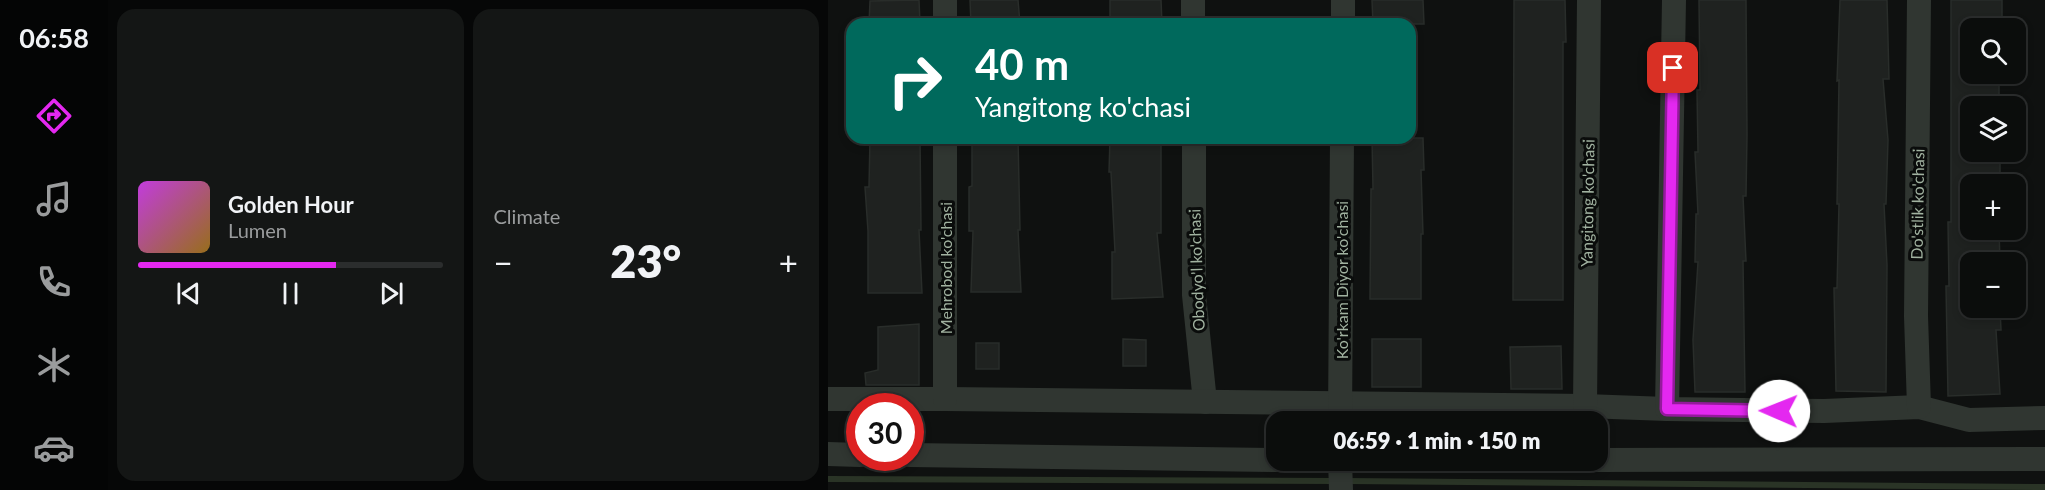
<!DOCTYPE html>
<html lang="en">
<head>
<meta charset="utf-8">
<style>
  :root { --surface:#0b0d0c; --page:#141615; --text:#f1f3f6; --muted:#9a9c9d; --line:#2b2d2d; --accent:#e428f0 }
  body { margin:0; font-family:Lato,sans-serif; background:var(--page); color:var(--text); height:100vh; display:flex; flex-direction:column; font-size:22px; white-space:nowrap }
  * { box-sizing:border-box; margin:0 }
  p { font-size:20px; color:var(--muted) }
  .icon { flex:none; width:33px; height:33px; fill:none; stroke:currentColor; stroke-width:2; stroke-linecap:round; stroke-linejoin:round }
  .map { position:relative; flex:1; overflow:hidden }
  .panel { display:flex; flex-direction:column; gap:9px; padding:9px; background:#060707; width:720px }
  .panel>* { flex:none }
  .banner { position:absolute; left:18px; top:18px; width:570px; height:126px; border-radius:18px; box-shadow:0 3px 9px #0003,0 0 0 2px var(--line); background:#00695c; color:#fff; overflow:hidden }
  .controls { position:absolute; left:1132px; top:18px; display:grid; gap:12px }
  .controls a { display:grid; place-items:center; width:66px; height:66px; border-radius:12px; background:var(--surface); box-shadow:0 3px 9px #0003,0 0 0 2px var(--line); font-size:30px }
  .speed { position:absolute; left:18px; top:393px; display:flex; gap:12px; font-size:30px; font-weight:700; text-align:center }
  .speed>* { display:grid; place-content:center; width:78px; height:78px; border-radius:50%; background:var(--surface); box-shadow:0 3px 9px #0003,0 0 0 2px var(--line); line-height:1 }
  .speed .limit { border:9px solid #d22; background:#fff; color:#111 }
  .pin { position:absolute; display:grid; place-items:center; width:51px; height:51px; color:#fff; margin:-26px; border-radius:12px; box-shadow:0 3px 9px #0006 }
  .me { position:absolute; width:66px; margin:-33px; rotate:271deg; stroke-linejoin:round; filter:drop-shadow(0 0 4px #0008) }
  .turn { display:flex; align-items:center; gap:21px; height:126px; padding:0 30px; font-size:27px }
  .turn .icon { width:78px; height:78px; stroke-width:2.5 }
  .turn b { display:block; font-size:42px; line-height:51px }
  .big { font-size:45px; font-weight:800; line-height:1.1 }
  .panel .tile { flex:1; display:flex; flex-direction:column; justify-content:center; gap:9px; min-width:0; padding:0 21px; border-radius:18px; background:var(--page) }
  .song { display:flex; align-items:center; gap:18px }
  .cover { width:72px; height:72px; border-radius:9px; background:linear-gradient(135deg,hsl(290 70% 55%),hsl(40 70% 35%)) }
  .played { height:6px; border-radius:3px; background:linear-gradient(90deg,var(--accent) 65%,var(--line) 65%) }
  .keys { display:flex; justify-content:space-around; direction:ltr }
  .heat { display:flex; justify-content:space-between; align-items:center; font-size:33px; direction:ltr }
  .panel .tiles { flex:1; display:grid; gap:9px; grid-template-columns:repeat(2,1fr) }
  .trip { position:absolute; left:438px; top:411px; width:342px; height:60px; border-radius:18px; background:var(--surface); box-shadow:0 3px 9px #0003,0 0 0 2px var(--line); font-weight:800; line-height:60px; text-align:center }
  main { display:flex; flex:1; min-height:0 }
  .dock { display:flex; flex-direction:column; width:108px; justify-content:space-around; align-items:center; background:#040505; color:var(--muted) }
  .dock .icon { width:42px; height:42px }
  .dock .current { color:var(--accent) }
  .dock b { font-size:27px; color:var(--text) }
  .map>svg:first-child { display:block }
</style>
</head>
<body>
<main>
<nav class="dock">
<b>06:58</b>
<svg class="icon current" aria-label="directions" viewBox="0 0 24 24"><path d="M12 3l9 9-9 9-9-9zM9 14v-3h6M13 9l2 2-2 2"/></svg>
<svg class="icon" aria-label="music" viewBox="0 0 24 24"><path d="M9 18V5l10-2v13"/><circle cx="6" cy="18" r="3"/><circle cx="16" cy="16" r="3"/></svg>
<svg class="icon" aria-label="phone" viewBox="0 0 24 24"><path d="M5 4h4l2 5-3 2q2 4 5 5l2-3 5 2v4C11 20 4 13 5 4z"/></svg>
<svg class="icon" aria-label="climate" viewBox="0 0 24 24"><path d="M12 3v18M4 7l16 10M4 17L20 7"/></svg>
<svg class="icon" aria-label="car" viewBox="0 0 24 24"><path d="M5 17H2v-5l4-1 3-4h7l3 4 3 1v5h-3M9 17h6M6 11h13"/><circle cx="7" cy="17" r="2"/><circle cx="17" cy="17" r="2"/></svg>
</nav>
<section class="panel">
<div class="tiles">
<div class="tile">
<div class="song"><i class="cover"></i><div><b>Golden Hour</b><p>Lumen</p></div></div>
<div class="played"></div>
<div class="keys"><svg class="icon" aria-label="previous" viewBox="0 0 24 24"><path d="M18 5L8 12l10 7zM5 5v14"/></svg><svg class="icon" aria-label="pause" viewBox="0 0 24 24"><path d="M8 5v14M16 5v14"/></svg><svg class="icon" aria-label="next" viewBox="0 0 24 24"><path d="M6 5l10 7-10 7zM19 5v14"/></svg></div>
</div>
<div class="tile"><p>Climate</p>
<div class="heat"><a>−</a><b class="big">23°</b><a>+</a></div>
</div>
</div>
</section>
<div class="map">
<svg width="1217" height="490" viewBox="0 0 1217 490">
  <rect width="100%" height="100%" fill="#0f1110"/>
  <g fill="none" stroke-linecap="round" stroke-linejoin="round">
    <g stroke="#2a3426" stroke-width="6">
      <path d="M 0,479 L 508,481"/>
      <path d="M 519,481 L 1217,487"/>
    </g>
  </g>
  <g fill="#1f2220" stroke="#292d2a" stroke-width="1.5">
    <path d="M 91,0 L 92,24 L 41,24 L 42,1 Z"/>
    <path d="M 142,0 L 190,0 L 192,24 L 143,24 Z"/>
    <path d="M 282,0 L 333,0 L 334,24 L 282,24 Z"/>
    <path d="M 544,0 L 595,0 L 596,24 L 545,24 Z"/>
    <path d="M 686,0 L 737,0 L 738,42 L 735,42 L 735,300 L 685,300 Z"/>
    <path d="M 871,0 L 918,0 L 919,135 L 918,196 L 915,196 L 918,261 L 915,261 L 917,392 L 867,392 L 865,340 L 870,262 L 867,262 L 868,214 L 870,214 L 867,152 L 870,152 L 869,90 L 872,90 Z"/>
    <path d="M 1012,0 L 1059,0 L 1061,79 L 1055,79 L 1060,140 L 1058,204 L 1056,204 L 1059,265 L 1058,392 L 1008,391 L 1006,288 L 1009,288 L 1011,204 L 1009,204 L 1011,80 L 1009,81 Z"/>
    <path d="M 1123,0 L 1174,0 L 1174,28 L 1143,28 L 1143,74 L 1171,74 L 1171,106 L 1143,106 L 1143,152 L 1172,152 L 1172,184 L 1143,184 L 1143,230 L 1171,230 L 1172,262 L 1143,262 L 1143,308 L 1172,308 L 1173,330 L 1168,330 L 1172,394 L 1120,396 L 1118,286 L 1121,286 L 1120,222 L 1123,222 Z"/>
    <path d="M 42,138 L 92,138 L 93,230 L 91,230 L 94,293 L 40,293 L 40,231 L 37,187 L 41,187 Z"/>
    <path d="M 144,138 L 190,138 L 192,230 L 190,230 L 193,292 L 143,292 L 145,231 L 141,231 L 141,187 L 144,186 Z"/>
    <path d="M 282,138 L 333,138 L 333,233 L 329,233 L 335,297 L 284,299 L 284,252 L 287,252 L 283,172 L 281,172 Z"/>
    <path d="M 544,138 L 595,138 L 596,170 L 593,170 L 595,234 L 593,234 L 593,299 L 542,299 L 543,189 L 545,189 Z"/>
    <path d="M 91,324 L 91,385 L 38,385 L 37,373 L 50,370 L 50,327 Z"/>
    <path d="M 295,339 L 318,340 L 318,366 L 295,366 Z"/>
    <rect x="544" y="339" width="49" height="48"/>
    <rect x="148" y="343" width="23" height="26"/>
    <path d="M 733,346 L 734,389 L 683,389 L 682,347 Z"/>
  </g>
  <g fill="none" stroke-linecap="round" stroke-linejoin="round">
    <g stroke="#303631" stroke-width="24">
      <path d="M 365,0 L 365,24"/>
      <path d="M 117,24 L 117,0"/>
      <path d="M 515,24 L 515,0"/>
      <path d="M 366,138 L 366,295 L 377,402"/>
      <path d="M 0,399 L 117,399 L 757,406 L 839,409 L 996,411 L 1091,407 L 1141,420 L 1217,418"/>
      <path d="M 117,399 L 117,138"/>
      <path d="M 757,406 L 761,0"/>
      <path d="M 1091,407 L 1088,316 L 1091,0"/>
      <path d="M 839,409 L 846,0"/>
      <path d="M 512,422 L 514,138"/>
      <path d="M 0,454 L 32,455"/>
      <path d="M 82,455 L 448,460"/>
      <path d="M 512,460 L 513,490"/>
      <path d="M 770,460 L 1217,459"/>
    </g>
  </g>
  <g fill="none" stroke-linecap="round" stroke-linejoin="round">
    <defs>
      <path id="route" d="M 845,68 L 839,409 L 951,411"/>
    </defs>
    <use href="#route" stroke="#941a9c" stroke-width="15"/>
    <use href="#route" stroke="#e428f0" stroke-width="10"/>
  </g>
  <g text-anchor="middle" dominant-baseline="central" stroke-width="6" stroke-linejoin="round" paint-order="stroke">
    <g font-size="16" fill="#a1b2a0" stroke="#0a0c0b">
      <text transform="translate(759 203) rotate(-89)">Yangitong ko'chasi</text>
      <text transform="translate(1089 204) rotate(-89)">Do'stlik ko'chasi</text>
      <text transform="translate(117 268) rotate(-90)">Mehrobod ko'chasi</text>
      <text transform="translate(368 270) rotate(-92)">Obodyo'l ko'chasi</text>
      <text transform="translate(513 280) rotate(-90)">Ko'rkam Diyor ko'chasi</text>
    </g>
  </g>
</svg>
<div class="controls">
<a><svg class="icon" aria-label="search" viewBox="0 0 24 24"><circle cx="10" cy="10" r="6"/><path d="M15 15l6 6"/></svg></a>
<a><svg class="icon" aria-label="layers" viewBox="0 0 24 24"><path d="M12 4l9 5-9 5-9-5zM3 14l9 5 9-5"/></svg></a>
<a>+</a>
<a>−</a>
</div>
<div class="speed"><div class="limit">30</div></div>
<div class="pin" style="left:845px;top:68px;background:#d93025"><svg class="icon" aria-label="arrive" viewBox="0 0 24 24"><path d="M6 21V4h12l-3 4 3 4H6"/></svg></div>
<svg class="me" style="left:951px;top:411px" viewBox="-20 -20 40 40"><circle r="19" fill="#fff"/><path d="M0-13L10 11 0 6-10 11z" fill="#e428f0"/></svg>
<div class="trip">06:59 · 1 min · 150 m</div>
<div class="banner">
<div class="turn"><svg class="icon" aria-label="right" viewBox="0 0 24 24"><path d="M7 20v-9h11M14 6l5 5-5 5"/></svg><div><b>40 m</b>Yangitong ko'chasi</div></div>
</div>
</div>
</main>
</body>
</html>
